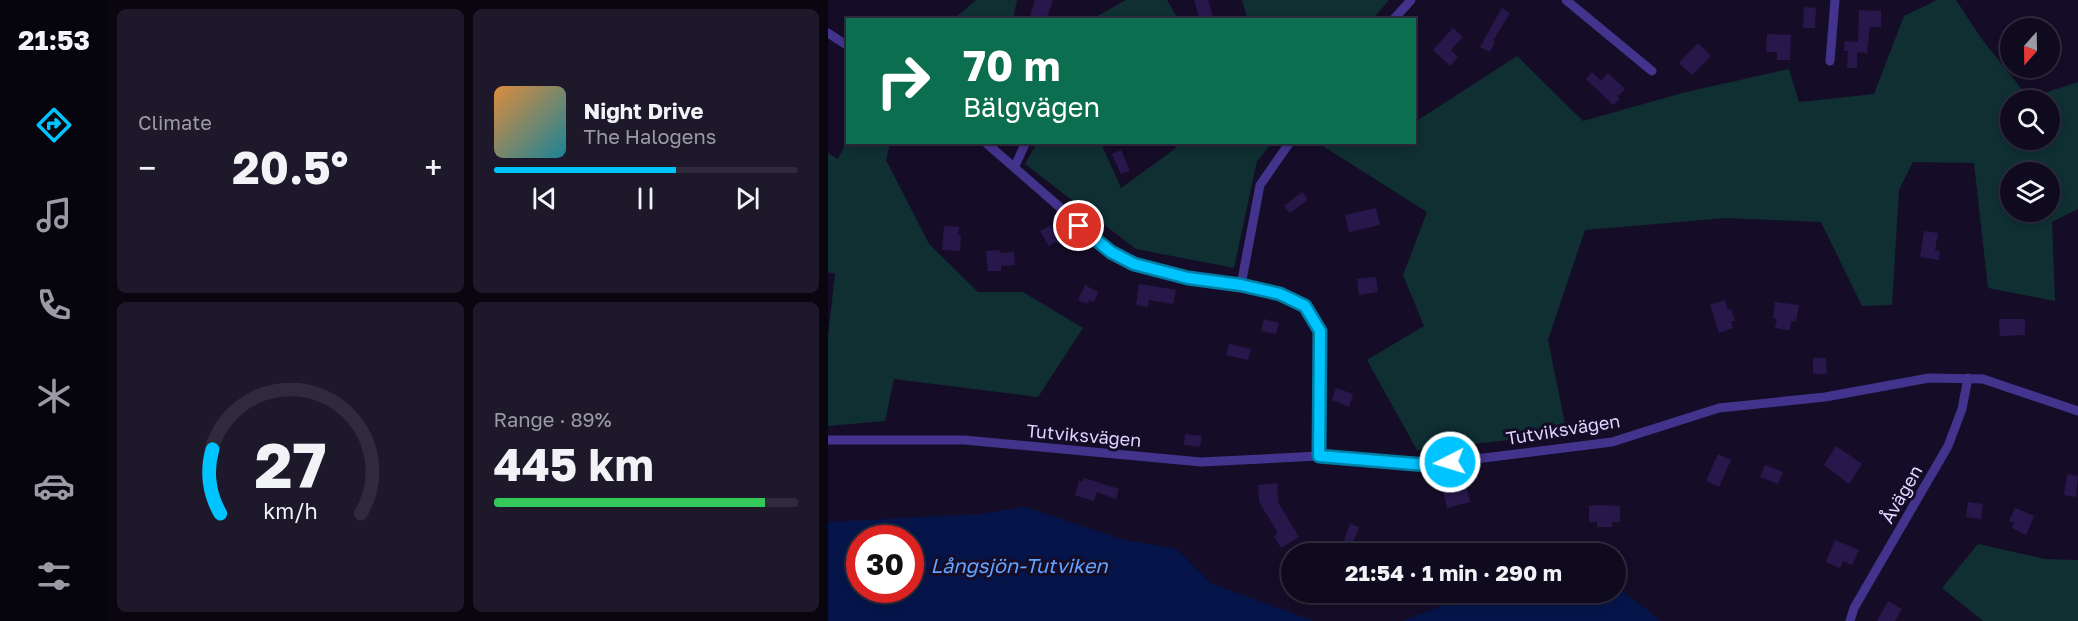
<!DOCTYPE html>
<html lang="en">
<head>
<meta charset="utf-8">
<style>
  :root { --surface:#100a1e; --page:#1e182b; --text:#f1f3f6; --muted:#9c9aa4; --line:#302b3c; --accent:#00c4ff }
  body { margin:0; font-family:"Golos Text",sans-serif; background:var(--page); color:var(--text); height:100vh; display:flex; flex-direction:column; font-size:22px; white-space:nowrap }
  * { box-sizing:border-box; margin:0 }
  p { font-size:20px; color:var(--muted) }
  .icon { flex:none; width:33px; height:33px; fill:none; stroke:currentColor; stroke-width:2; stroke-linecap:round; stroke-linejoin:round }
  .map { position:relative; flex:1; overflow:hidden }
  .panel { display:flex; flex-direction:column; gap:9px; padding:9px; background:#090610; width:720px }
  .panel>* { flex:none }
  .guide { position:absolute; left:18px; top:18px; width:570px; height:126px; border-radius:0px; box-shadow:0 3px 9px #0003,0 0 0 2px var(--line); background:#0b6e4f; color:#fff; overflow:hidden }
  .needle { width:39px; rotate:200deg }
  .tools { position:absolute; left:1172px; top:18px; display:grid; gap:12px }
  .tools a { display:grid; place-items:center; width:60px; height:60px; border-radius:50%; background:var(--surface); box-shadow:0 3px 9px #0003,0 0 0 2px var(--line); font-size:30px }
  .speed { position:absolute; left:18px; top:525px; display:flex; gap:12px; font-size:30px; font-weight:700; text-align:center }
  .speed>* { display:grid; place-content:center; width:78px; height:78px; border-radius:50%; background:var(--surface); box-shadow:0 3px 9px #0003,0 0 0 2px var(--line); line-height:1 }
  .speed .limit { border:9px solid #d22; background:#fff; color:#111 }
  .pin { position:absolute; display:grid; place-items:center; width:51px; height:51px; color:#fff; margin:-26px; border:3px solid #fff; border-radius:50%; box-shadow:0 2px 6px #0007 }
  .me { position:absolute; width:66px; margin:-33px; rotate:265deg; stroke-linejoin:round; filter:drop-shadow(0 0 4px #0008) }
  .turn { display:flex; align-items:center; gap:21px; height:126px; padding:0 18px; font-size:27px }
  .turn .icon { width:78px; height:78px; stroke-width:2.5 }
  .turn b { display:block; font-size:42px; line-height:51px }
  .big { font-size:45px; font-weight:700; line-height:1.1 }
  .panel .card { flex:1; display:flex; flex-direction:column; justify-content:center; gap:9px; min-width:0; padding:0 21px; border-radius:9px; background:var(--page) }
  .panel .dial { align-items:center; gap:0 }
  .dial svg { height:156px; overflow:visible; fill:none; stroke:var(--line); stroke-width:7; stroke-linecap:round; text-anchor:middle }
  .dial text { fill:var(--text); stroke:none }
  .song { display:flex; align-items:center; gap:18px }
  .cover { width:72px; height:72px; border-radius:9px; background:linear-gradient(135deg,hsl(30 70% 55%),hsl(190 70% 35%)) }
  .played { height:6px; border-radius:3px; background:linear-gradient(90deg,var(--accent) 60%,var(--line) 60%) }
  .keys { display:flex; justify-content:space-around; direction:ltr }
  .heat { display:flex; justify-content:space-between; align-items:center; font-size:33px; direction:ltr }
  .charge { height:9px; border-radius:4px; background:linear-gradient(90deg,#34c759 89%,var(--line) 0) }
  .panel .tiles { flex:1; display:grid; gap:9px; grid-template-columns:repeat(2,1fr) }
  .trip { position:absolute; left:453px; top:543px; width:345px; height:60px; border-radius:30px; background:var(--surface); box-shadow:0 3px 9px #0003,0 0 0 2px var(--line); font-weight:700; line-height:60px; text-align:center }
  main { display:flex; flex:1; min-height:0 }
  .menu { display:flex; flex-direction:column; width:108px; justify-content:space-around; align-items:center; background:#06040c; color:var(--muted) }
  .menu .icon { width:42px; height:42px }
  .menu .on { color:var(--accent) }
  .menu b { font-size:27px; color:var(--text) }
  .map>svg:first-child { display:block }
</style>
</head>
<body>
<main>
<nav class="menu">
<b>21:53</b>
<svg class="icon on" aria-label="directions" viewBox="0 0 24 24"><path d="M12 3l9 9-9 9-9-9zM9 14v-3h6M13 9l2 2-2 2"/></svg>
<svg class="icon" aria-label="music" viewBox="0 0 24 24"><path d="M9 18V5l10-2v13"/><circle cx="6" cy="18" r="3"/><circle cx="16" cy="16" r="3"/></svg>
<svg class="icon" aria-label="phone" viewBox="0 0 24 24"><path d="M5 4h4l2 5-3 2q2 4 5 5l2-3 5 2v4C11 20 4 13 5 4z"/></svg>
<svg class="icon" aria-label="climate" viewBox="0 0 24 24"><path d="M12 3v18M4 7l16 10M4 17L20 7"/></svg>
<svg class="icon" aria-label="car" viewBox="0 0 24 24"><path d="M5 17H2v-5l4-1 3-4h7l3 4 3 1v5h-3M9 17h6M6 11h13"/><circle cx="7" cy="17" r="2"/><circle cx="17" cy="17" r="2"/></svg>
<svg class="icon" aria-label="filters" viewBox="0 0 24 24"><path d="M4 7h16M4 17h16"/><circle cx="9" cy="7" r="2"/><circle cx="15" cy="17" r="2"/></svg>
</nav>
<section class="panel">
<div class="tiles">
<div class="card"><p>Climate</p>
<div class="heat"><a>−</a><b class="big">20.5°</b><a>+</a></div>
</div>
<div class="card">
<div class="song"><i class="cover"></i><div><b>Night Drive</b><p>The Halogens</p></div></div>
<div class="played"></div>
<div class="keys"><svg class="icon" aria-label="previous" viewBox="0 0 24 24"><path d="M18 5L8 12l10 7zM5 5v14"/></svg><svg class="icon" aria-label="pause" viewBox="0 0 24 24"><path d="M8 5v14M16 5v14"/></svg><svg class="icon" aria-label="next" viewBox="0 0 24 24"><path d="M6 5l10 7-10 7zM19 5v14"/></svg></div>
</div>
<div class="card dial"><svg viewBox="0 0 100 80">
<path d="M14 69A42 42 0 1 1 86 69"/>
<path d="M14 69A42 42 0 0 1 10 36" stroke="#00c4ff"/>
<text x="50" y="56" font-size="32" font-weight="700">27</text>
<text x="50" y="72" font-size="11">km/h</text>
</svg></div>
<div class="card"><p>Range · 89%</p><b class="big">445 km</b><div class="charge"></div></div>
</div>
</section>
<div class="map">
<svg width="1250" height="621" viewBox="0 0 1250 621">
  <rect width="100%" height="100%" fill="#150d28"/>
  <g fill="#0f2f33" fill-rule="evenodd">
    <path d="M 148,0 L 189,0 L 185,19 L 126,19 Z"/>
    <path d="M 298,0 L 339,0 L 350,19 L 266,18 Z"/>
    <path d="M 414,0 L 561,0 L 545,19 L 420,20 Z"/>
    <path d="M 1109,0 L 1128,0 L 1153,38 L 1201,98 L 1250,82 L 1250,209 L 1224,222 L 1227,301 L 1160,288 L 1146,163 L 1085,162 L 1071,190 L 1064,305 L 1034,306 L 993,222 L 898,218 L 757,230 L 720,340 L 739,434 L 589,450 L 539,360 L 596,326 L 575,275 L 599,212 L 490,143 L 586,142 L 587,122 L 689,56 L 755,121 L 858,92 L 961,69 L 971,102 L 1046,94 L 1076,16 ZM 1221,100 L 1221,140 L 1182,140 L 1182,100 ZM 1221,172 L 1221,212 L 1182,212 L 1182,172 Z"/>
    <path d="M 19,141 L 62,143 L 58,160 L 101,244 L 150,292 L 195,292 L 255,328 L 210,397 L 66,379 L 57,421 L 0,426 L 0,336 L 7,274 L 0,272 L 0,153 L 10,159 Z"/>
    <path d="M 209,143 L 273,143 L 293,188 L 347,149 L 349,143 L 444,143 L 429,161 L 406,268 L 308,249 L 197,164 Z"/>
    <path d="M 1150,544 L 1217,559 L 1250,560 L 1250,621 L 1155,621 L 1114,588 Z"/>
  </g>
  <g fill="#05154a" fill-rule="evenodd">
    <path d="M 197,507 L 296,540 L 349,549 L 384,584 L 486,621 L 0,621 L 0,522 L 153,514 ZM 32,538 L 82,538 L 82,590 L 32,590 Z"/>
    <path d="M 788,590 L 794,591 L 833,621 L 575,621 L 645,593 L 788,592 Z"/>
  </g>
  <g fill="#28174b">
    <path d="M 207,0 L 225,0 L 218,20 L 202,15 Z"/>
    <path d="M 366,0 L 380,0 L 386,20 L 372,20 Z"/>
    <path d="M 976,7 L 988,8 L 987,28 L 975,28 Z"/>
    <path d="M 674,8 L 682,13 L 665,41 L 667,42 L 662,52 L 652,47 Z"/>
    <path d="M 1031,10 L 1053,11 L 1053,27 L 1042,27 L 1039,53 L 1029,52 L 1029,68 L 1019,68 L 1020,51 L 1016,51 L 1017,41 L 1030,42 Z"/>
    <path d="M 625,28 L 635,37 L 623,50 L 630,57 L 622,66 L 605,50 Z"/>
    <path d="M 939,34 L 963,35 L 962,60 L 949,60 L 949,52 L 938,52 Z"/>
    <path d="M 870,43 L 883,56 L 864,75 L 851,63 Z"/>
    <path d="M 764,72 L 773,81 L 780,73 L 797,89 L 790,96 L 785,92 L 792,99 L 785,105 L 758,79 Z"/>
    <path d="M 293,150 L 302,171 L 293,174 L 284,154 Z"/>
    <path d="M 474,192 L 480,199 L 462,213 L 456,206 Z"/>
    <path d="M 548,208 L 552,225 L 521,232 L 517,215 Z"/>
    <path d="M 223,225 L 231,240 L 221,246 L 212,231 Z"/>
    <path d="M 116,226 L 131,227 L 130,235 L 133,235 L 132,251 L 114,250 Z"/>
    <path d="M 1096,231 L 1110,233 L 1107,250 L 1112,251 L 1111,260 L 1092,257 Z"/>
    <path d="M 172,250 L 172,253 L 186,252 L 187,265 L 173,266 L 173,271 L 160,271 L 158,251 Z"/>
    <path d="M 548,277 L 550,292 L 531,295 L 529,279 Z"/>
    <path d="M 311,284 L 348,290 L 345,304 L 321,300 L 320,307 L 308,305 Z"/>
    <path d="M 257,285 L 270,292 L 266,302 L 261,300 L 259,304 L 250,300 Z"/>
    <path d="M 897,300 L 900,310 L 903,309 L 907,321 L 903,321 L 905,328 L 891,333 L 882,305 Z"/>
    <path d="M 947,302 L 971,305 L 968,322 L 963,321 L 962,330 L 947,328 L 949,319 L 945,318 Z"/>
    <path d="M 436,319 L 451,323 L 448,334 L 433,331 Z"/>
    <path d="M 1171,319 L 1197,319 L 1197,335 L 1172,336 Z"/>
    <path d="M 401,344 L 423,349 L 420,360 L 398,355 Z"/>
    <path d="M 985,358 L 998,358 L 999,374 L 985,374 Z"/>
    <path d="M 508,388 L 525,394 L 521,407 L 504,400 Z"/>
    <path d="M 357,434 L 374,436 L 372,447 L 356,445 Z"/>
    <path d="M 1008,446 L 1034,464 L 1021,484 L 996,465 Z"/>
    <path d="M 890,454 L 903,460 L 891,487 L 878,481 Z"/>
    <path d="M 937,465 L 955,472 L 950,484 L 932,477 Z"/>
    <path d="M 1239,474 L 1250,476 L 1248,497 L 1236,495 Z"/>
    <path d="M 256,478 L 291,489 L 288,499 L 269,492 L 266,501 L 247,495 L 251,481 L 254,482 Z"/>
    <path d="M 449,483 L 450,502 L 471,537 L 453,548 L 446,536 L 450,533 L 431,502 L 430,485 Z"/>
    <path d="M 638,485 L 642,502 L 619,508 L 615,491 Z"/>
    <path d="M 1140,502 L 1155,504 L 1153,519 L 1138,517 Z"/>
    <path d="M 771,505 L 792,506 L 792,522 L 784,522 L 784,527 L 769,527 L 769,522 L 761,522 L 761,506 Z"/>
    <path d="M 1187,508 L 1206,516 L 1198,535 L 1184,528 L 1186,523 L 1181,521 Z"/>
    <path d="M 522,524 L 531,527 L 521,554 L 511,554 Z"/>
    <path d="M 1007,540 L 1031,550 L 1024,565 L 1015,561 L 1012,568 L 998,562 Z"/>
    <path d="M 1060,601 L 1074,609 L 1067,621 L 1049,621 Z"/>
  </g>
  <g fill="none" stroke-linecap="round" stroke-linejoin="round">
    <g stroke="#42338c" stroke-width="9">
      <path d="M 738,0 L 824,71"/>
      <path d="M 565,20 L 583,0"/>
      <path d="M 0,33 L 20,46"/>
      <path d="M 1002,61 L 1007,0"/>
      <path d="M 157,142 L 283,252 L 306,264 L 360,278 L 413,285 L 452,293 L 477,306 L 492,331 L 491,456"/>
      <path d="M 187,166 L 198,142"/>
      <path d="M 413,285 L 432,185 L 462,142"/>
      <path d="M 0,440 L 136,440 L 373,462 L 491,456 L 599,465 L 784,442 L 891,408 L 997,397 L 1101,378 L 1155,379 L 1250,411"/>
      <path d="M 1022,621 L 1026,608 L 1120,446 L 1134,409 L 1140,378"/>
    </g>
  </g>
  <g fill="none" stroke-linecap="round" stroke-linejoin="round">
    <defs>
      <path id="route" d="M 251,226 L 283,252 L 306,264 L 360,278 L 413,285 L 452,294 L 477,306 L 492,331 L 491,456 L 599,465 L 622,462"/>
    </defs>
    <use href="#route" stroke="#007fa6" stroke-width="15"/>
    <use href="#route" stroke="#00c4ff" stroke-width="10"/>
  </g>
  <g text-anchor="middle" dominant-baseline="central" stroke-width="6" stroke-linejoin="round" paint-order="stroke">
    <g font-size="18" fill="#dfd4ff" stroke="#150d28">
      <text transform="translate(735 429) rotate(-9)">Tutviksvägen</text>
      <text transform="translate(256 435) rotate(5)">Tutviksvägen</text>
      <text transform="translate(1073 494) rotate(-60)">Åvägen</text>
    </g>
    <g font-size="20" font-style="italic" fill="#62a2ff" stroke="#150d28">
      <text x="191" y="565">Långsjön-Tutviken</text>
    </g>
  </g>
</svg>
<div class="tools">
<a><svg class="needle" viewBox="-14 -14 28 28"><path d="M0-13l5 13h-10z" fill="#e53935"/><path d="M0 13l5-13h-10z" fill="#9c9aa4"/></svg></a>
<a><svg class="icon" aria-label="search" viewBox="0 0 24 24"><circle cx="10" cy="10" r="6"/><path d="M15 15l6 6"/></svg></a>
<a><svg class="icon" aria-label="layers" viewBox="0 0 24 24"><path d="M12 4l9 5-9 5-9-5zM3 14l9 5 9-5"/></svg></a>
</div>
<div class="speed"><div class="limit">30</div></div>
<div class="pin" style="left:251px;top:226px;background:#d93025"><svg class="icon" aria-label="arrive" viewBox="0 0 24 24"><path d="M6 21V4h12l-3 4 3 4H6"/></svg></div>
<svg class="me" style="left:622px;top:462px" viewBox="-20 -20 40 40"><circle r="17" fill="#00c4ff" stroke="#fff" stroke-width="3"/><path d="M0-11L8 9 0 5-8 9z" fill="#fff"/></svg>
<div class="trip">21:54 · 1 min · 290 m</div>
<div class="guide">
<div class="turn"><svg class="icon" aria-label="right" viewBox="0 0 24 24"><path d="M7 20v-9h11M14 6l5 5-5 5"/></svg><div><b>70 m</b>Bälgvägen</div></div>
</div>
</div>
</main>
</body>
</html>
